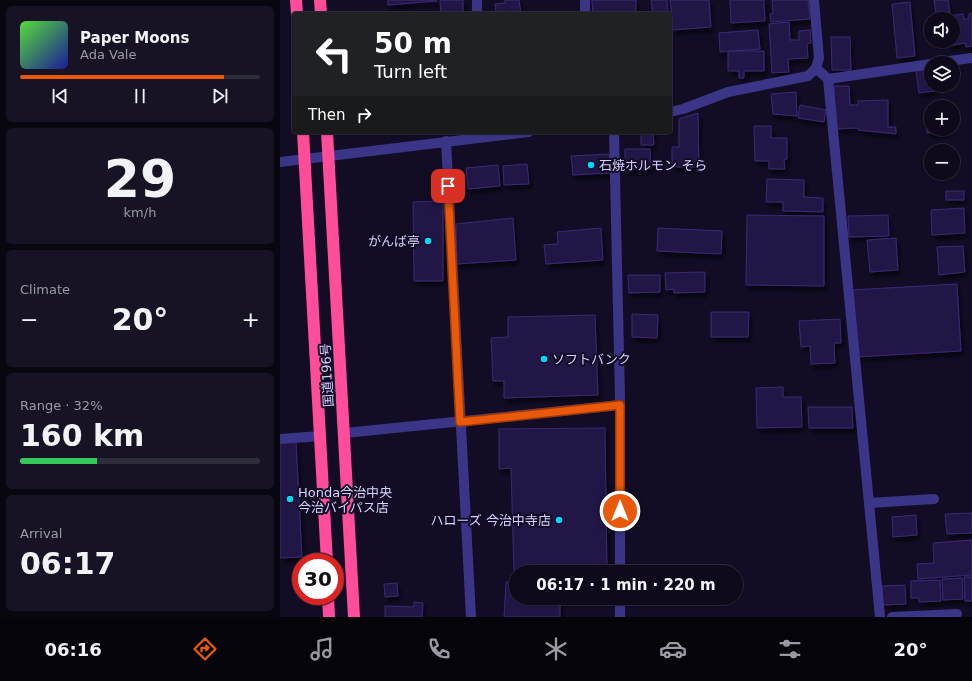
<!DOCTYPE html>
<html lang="en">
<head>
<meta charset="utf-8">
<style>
  :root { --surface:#0e0a1c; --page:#171325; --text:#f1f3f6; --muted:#9b9aa3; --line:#2e2b3b; --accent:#ea580c }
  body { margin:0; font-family:"DejaVu Sans","Noto Sans JP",sans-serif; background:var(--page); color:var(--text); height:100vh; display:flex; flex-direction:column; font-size:15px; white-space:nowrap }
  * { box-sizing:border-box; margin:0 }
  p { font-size:13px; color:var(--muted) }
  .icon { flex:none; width:22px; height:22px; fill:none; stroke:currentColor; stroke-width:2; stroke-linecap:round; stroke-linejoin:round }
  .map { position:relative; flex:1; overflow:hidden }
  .panel { display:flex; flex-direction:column; gap:6px; padding:6px; background:#08060f; width:280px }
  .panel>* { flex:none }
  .guide { position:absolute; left:12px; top:12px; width:380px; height:122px; border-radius:4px; box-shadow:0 1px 3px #0004,0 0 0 1px var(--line); background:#202124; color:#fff; overflow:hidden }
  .tools { position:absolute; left:644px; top:12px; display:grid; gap:8px }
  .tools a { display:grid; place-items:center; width:36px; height:36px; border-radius:50%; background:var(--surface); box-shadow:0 1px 3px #0004,0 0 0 1px var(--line); font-size:20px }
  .speed { position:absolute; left:12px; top:553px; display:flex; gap:8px; font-size:20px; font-weight:700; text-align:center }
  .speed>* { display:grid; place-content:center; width:52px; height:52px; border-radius:50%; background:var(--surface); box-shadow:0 1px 3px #0004,0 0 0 1px var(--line); line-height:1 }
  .speed .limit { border:6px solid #d22; background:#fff; color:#111 }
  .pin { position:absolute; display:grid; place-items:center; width:34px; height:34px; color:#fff; margin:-17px; border-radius:8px; box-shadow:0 2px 6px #0006 }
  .me { position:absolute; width:44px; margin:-22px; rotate:0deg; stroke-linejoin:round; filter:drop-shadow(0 0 3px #0008) }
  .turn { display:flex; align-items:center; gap:14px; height:84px; padding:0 16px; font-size:18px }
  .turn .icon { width:52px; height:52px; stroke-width:2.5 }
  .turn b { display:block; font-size:28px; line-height:34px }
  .then { display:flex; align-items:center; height:38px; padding:0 16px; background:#0003; gap:8px; font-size:15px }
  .big { font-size:30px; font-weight:700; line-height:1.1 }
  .panel .card { flex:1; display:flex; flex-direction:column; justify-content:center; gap:6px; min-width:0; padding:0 14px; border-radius:6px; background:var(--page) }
  .panel .dial { align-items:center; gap:0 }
  .dial b { font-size:52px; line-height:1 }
  .song { display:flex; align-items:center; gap:12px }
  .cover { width:48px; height:48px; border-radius:6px; background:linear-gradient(135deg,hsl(110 70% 55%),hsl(240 70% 35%)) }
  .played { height:4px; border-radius:2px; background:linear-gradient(90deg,var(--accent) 85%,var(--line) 85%) }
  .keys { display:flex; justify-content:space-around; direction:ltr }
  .heat { display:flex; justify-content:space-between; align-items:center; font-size:22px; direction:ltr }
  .charge { height:6px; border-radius:3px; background:linear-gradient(90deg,#34c759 32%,var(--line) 0) }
  .trip { position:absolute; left:229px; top:565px; width:234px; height:40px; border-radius:20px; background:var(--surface); box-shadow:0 1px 3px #0004,0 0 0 1px var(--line); font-weight:700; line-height:40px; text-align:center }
  .tabs { display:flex; height:64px; justify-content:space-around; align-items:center; background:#06040b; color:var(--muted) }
  .tabs .icon { width:28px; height:28px }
  .tabs .current { color:var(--accent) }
  .tabs b { font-size:18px; color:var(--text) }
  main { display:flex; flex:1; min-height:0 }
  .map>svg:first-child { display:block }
</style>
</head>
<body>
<main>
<section class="panel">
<div class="card">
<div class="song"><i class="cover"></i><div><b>Paper Moons</b><p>Ada Vale</p></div></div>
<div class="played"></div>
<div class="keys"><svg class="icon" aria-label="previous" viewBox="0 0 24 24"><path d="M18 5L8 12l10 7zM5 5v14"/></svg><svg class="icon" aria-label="pause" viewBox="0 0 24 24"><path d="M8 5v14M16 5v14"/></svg><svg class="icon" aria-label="next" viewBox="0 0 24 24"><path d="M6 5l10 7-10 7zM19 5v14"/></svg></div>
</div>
<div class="card dial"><b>29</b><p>km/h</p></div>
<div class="card"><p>Climate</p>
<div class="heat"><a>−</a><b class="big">20°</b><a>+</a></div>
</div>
<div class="card"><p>Range · 32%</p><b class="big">160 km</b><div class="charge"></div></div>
<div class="card"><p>Arrival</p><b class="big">06:17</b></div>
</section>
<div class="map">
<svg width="692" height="617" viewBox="0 0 692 617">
  <defs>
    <filter id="shadow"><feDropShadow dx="2.5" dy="4.5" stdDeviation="2" flood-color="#0009"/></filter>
  </defs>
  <rect width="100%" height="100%" fill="#120d25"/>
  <g fill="#231847" stroke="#3a2875" filter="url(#shadow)">
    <path d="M 108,0 L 157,0 L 157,1 L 108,5 Z"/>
    <path d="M 160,0 L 183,0 L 183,14 L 161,14 Z"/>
    <path d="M 225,0 L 239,0 L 241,14 L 216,14 L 215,4 L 225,3 Z"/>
    <path d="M 312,0 L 356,0 L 356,14 L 313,14 Z"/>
    <path d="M 371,0 L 387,0 L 388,14 L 373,14 Z"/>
    <path d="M 390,0 L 429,0 L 431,27 L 393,30 Z"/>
    <path d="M 450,0 L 484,0 L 485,21 L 451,23 Z"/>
    <path d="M 492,0 L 528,0 L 530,19 L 491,22 L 490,14 L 493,13 Z"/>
    <path d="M 654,0 L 668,0 L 670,13 L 656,15 Z"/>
    <path d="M 630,2 L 635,56 L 617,58 L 612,4 Z"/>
    <path d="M 692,13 L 692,46 L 686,47 L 685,43 L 669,46 L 668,41 L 673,41 L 673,19 L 664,19 L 664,17 L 683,14 L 684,19 L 689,19 L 689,14 Z"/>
    <path d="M 509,22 L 510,40 L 519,40 L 519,31 L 530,30 L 531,43 L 527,44 L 528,58 L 508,59 L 509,72 L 492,73 L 489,24 Z"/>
    <path d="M 478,30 L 480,49 L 440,52 L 439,33 Z"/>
    <path d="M 551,37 L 570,37 L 571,70 L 552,70 Z"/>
    <path d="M 448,51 L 484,51 L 484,71 L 464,71 L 464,78 L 459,78 L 459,71 L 448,71 Z"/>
    <path d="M 651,69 L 651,85 L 654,85 L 655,91 L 639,93 L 636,71 Z"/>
    <path d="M 554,86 L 569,86 L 570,105 L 578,105 L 578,101 L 608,100 L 608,127 L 616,127 L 616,134 L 578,130 L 577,128 L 555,129 Z"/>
    <path d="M 516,92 L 517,116 L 493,114 L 491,94 Z"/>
    <path d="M 520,105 L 546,110 L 544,122 L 518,118 Z"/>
    <path d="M 418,113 L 419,167 L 392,167 L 392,147 L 399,147 L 399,119 Z"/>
    <path d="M 646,117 L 651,117 L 651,129 L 670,129 L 670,132 L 647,133 Z"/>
    <path d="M 474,126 L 491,126 L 491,138 L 507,138 L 507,159 L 504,160 L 505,169 L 489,169 L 489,161 L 475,161 Z"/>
    <path d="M 361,132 L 373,132 L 374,145 L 361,145 Z"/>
    <path d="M 345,149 L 370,149 L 371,169 L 345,169 Z"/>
    <path d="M 329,154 L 330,173 L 293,175 L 291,156 Z"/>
    <path d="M 247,164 L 249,184 L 224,185 L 223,166 Z"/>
    <path d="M 218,165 L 220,186 L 188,189 L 186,168 Z"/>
    <path d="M 487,179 L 524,180 L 524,197 L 543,198 L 543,212 L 503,211 L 503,202 L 486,202 Z"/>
    <rect x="666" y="191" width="18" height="9"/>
    <path d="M 163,201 L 163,281 L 134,281 L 133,202 Z"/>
    <path d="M 684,208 L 685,233 L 652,235 L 651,210 Z"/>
    <path d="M 467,215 L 544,216 L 544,286 L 466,285 Z"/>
    <path d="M 608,215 L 609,236 L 569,237 L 568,216 Z"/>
    <path d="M 233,218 L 236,260 L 177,264 L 176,224 Z"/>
    <path d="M 321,228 L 323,260 L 266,264 L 264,245 L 278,244 L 277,232 Z"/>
    <path d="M 378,228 L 442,231 L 441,254 L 377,251 Z"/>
    <path d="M 616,238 L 618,270 L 590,272 L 587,240 Z"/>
    <path d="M 683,246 L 685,272 L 659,275 L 657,247 Z"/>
    <path d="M 425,272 L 425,292 L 394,293 L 394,289 L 386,290 L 385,273 Z"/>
    <path d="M 348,275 L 380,275 L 380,292 L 349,293 Z"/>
    <path d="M 677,284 L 681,351 L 575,357 L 571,290 Z"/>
    <path d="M 431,312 L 469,312 L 468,337 L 431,337 Z"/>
    <path d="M 352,314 L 378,315 L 377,338 L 352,337 Z"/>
    <path d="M 315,315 L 318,395 L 224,398 L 224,381 L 213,381 L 211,338 L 228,337 L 228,317 Z"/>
    <path d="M 560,319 L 561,343 L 554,343 L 555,363 L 531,364 L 530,346 L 521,347 L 519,321 Z"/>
    <path d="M 503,387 L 503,397 L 521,397 L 522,427 L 477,428 L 476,388 Z"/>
    <path d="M 528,407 L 572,407 L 573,428 L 529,428 Z"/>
    <path d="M 325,428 L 327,572 L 236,572 L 236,574 L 234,574 L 231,468 L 219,469 L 219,429 Z"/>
    <path d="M 16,441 L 22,557 L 0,558 L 0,442 Z"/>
    <path d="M 692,513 L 692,533 L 667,534 L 665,514 Z"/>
    <path d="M 636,515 L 637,535 L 613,537 L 612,517 Z"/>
    <path d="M 692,540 L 692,575 L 638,579 L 637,564 L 654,563 L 653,543 Z"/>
    <path d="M 684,577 L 692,577 L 692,601 L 685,601 Z"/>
    <path d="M 682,578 L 683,599 L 663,600 L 662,579 Z"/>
    <path d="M 660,580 L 661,601 L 639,602 L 639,598 L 631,598 L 631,581 Z"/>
    <path d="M 226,582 L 236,582 L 236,598 L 280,598 L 280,617 L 224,617 Z"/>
    <path d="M 117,583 L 118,596 L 105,597 L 104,584 Z"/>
    <path d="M 625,585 L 626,604 L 603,605 L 602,586 Z"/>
    <path d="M 134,602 L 143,603 L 142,617 L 105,617 L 105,606 L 134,607 Z"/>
  </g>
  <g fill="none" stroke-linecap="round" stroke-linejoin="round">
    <g stroke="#3b3587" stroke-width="10">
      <path d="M 197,0 L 197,14"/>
      <path d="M 305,0 L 305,14"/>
      <path d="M 654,63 L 692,58"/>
      <path d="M 536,68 L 548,79 L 600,617"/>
      <path d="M 548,79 L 651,64"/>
      <path d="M 390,112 L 403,109 L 448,92 L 528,76 L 536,68 L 539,58 L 534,0"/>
      <path d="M 334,132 L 340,398 L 340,572"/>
      <path d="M 166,141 L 191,617"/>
      <path d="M 0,162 L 249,132"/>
      <path d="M 65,433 L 340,405"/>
      <path d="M 0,439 L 41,436"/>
      <path d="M 589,503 L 654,499"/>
      <path d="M 340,598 L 340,617"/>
      <path d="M 612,617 L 677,614"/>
    </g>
    <g stroke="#ff4c9b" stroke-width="12">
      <path d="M 16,0 L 17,14"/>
      <path d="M 40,0 L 41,14"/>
      <path d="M 23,132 L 47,562"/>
      <path d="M 47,132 L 74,617"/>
      <path d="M 48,596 L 49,617"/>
    </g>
  </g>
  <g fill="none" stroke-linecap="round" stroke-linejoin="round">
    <defs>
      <path id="route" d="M 168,186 L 180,422 L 340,405 L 340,511"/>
    </defs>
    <use href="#route" stroke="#983908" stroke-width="10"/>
    <use href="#route" stroke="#ea580c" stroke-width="7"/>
  </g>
  <g fill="#00d9fc" stroke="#120d25" stroke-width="1.5">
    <circle cx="311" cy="165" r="4"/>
    <circle cx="148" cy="241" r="4"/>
    <circle cx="264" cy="359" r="4"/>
    <circle cx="10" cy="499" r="4"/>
    <circle cx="279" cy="520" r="4"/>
  </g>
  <g text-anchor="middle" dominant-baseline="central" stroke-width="4" stroke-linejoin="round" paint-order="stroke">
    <g font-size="13" fill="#d8d1ff" stroke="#120d25" text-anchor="start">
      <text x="319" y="165">石焼ホルモン そら</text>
      <text x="140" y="241" text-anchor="end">がんば亭</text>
      <text x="272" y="359">ソフトバンク</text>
      <text x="18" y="492">Honda今治中央<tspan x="18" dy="15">今治バイパス店</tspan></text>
      <text x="271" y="520" text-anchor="end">ハローズ 今治中寺店</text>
    </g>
    <g font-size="13" fill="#d8d1ff" stroke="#120d25">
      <text transform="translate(47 375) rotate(-93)">国道196号</text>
    </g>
  </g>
</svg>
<div class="tools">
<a><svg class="icon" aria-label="sound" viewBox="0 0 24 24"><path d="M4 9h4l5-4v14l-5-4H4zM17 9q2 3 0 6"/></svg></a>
<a><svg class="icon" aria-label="layers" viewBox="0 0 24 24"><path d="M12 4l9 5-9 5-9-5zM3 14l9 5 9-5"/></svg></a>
<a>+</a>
<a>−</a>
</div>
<div class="speed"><div class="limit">30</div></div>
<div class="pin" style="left:168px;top:186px;background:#d93025"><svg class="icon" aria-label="arrive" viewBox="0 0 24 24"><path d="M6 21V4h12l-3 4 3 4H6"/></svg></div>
<svg class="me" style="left:340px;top:511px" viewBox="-20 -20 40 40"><circle r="17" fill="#ea580c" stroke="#fff" stroke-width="3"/><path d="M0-11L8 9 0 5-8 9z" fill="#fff"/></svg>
<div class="trip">06:17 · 1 min · 220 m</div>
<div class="guide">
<div class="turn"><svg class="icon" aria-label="left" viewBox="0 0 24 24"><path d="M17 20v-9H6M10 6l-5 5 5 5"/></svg><div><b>50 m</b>Turn left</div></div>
<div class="then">Then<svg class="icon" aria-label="right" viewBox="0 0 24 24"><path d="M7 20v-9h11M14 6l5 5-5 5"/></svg></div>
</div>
</div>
</main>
<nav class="tabs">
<b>06:16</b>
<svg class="icon current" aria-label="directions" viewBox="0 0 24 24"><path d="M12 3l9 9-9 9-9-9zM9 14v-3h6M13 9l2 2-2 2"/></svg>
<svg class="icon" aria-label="music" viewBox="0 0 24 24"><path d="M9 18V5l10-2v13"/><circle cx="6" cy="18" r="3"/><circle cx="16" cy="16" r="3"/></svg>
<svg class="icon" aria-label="phone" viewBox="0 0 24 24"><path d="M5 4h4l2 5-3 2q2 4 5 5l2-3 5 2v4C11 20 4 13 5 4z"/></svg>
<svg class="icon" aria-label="climate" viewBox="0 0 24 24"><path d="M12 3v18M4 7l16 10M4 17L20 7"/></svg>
<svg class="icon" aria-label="car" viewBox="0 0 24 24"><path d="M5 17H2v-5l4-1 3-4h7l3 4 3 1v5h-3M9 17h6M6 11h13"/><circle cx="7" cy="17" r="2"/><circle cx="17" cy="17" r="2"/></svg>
<svg class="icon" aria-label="filters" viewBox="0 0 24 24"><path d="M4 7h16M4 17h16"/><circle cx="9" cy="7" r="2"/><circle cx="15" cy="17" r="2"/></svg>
<b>20°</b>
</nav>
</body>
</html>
